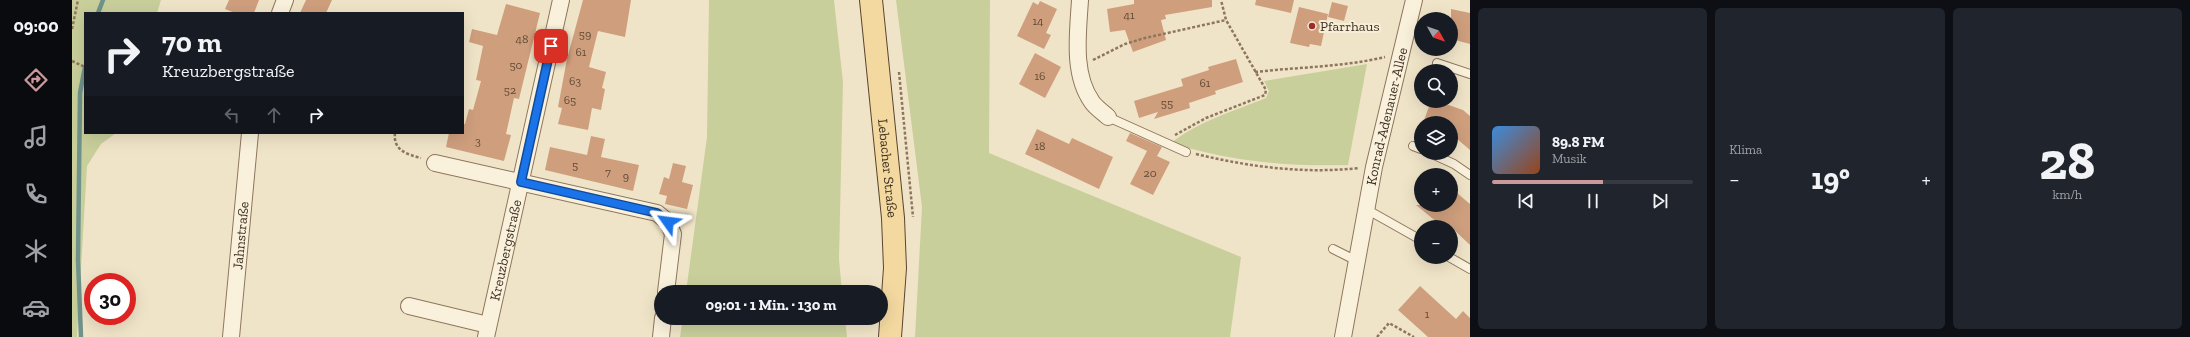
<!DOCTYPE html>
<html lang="de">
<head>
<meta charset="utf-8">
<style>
  :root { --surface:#171b24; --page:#20242c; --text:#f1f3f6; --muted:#9ea1a6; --line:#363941; --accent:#cc999b }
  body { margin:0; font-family:"Zilla Slab",serif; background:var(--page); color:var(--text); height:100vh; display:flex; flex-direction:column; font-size:15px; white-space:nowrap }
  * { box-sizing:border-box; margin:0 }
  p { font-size:13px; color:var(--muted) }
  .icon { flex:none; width:22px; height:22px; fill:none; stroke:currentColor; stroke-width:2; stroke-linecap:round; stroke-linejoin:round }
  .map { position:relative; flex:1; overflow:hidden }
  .sheet { display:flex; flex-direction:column; gap:8px; padding:8px; background:#0d0f14; width:720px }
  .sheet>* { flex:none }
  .banner { position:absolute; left:12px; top:12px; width:380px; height:122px; border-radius:0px; box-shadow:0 4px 16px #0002; background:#171b24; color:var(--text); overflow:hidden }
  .needle { width:26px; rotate:130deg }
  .controls { position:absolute; left:1342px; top:12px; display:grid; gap:8px }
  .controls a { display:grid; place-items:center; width:44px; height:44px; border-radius:50%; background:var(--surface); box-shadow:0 4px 16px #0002; font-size:20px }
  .speed { position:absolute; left:12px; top:273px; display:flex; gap:8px; font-size:20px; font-weight:700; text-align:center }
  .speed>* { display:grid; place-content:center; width:52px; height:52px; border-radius:50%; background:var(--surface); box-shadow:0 4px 16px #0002; line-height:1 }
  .speed .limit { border:6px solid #d22; background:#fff; color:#111 }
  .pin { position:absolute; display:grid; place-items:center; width:34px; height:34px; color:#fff; margin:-17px; border-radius:8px; box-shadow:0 2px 6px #0006 }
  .me { position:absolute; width:44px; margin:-22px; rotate:301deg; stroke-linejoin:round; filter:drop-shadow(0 0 3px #0008) }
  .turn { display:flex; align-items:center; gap:14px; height:84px; padding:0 12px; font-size:18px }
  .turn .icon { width:52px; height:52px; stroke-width:2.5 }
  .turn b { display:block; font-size:28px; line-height:34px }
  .lanes { display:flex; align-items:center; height:38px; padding:0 12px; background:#0003; justify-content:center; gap:20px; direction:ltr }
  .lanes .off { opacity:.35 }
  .big { font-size:30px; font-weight:800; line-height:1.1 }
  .sheet .widget { flex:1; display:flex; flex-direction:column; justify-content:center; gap:6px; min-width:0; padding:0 14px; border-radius:6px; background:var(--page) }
  .sheet .dial { align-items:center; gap:0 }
  .dial b { font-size:52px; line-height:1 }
  .song { display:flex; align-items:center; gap:12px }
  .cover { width:48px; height:48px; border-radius:6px; background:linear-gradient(135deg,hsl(210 70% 55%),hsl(20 70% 35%)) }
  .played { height:4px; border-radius:2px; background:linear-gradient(90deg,var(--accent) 55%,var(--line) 55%) }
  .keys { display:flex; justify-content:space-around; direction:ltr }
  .heat { display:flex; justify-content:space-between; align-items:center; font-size:22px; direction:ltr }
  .sheet .tiles { flex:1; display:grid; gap:8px; grid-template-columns:repeat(3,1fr) }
  .trip { position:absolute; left:582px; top:285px; width:234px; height:40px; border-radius:20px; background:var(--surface); box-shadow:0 4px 16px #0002; font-weight:800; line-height:40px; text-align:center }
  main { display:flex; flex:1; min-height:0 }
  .dock { display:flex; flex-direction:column; width:72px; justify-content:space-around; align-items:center; background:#090b0e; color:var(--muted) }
  .dock .icon { width:28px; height:28px }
  .dock .selected { color:var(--accent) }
  .dock b { font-size:18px; color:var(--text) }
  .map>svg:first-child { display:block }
</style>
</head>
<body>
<main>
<nav class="dock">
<b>09:00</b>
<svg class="icon selected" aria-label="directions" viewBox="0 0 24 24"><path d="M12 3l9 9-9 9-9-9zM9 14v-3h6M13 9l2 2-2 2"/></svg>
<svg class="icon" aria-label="music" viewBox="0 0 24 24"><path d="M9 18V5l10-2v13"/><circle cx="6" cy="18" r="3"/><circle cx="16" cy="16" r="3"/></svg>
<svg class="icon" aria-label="phone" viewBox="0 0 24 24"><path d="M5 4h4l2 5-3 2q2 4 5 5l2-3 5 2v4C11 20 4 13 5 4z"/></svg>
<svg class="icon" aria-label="climate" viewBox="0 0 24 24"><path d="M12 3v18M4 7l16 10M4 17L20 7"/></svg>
<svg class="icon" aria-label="car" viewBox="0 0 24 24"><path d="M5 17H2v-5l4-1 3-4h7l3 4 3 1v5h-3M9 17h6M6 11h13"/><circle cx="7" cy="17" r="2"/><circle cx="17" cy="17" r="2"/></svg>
</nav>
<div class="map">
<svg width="1398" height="337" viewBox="0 0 1398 337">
  <rect width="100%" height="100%" fill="#f0e4c8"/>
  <g fill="#c9cf9b">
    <path d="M 0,0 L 89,0 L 85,13 L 13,13 L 13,133 L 44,133 L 29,144 L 15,166 L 5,337 L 0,337 Z"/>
    <path d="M 637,0 L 762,0 L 771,82 L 767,259 L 770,292 L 614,292 L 635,137 Z"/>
    <path d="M 824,0 L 918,0 L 917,153 L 1169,257 L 1158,337 L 843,337 L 850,207 Z"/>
    <path d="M 1295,64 L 1276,165 C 1216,167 1157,161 1099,143 C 1127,121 1162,111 1194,98 L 1197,91 L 1192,81 Z"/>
    <path d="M 611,318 L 773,318 L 775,337 L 608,337 Z"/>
  </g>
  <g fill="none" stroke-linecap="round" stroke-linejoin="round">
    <g stroke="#6f938a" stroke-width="4.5">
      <path d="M 26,13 L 31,0"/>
      <path d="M 9,337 L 6,260 L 8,93 L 13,67"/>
    </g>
  </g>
  <g fill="#cf9f7d">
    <path d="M 157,0 L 187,0 L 182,13 L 163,13 L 153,9 Z"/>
    <path d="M 234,0 L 260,0 L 254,13 L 228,13 Z"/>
    <path d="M 511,0 L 559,0 L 553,37 L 526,31 L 517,67 L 534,72 L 530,88 L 533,89 L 529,110 L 520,108 L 516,130 L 486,124 L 490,108 L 486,107 L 495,59 Z"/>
    <path d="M 1062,0 L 1140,0 L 1140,7 L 1093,15 L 1094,19 L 1089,20 L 1094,40 L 1061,52 L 1053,30 L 1038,32 L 1035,9 L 1062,4 Z"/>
    <path d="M 1184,0 L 1222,0 L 1219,13 L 1183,5 Z"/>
    <path d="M 968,1 L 985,9 L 974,33 L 979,35 L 972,49 L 945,36 L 961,2 L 966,5 Z"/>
    <path d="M 1260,2 L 1276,6 L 1272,21 L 1256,17 Z"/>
    <path d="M 434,4 L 468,13 L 447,99 L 442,98 L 434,134 L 439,135 L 432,161 L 374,147 L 377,133 L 391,133 L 391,124 L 393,124 L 397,109 L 401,110 L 409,81 L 404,80 L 411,46 L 397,42 L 400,29 L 425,35 Z"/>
    <path d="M 1227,7 L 1256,14 L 1249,46 L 1238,44 L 1237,47 L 1218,43 Z"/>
    <path d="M 1379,9 L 1398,13 L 1398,44 L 1379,39 Z"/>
    <path d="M 963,53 L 989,67 L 973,98 L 947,84 Z"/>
    <path d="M 1164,59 L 1171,82 L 1143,91 L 1144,94 L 1117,103 L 1118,108 L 1082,119 L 1086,112 L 1067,118 L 1062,101 L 1111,86 L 1109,79 L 1137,70 L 1136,67 Z"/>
    <path d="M 1359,101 L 1365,101 L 1391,110 L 1398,116 L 1398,150 L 1384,138 L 1379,136 L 1379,123 L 1351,123 Z"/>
    <path d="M 965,129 L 997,144 L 1000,138 L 1041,157 L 1027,189 L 953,154 Z"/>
    <path d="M 1058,133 L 1090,147 L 1085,156 L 1098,162 L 1081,195 L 1058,184 L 1075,151 L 1054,141 Z"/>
    <path d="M 519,136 L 533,139 L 529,157 L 567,165 L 561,191 L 473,170 L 478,147 L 515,155 Z"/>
    <path d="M 601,163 L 614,166 L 610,182 L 621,185 L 615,209 L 593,204 L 595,196 L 587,194 L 592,177 L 597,179 Z"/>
    <path d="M 1379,188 L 1398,204 L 1398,245 L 1379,227 L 1371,227 L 1344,205 L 1379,205 Z"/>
    <path d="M 1348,286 L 1384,319 L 1391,311 L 1398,318 L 1398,337 L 1356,337 L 1326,310 Z"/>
  </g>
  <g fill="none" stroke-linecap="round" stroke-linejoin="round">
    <defs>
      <g id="lane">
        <path d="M 1365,63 L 1398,74"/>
        <path d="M 1036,117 L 1114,152"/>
        <path d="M 1341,146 L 1349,149"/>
        <path d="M 1358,153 L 1382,164 L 1398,175"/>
        <path d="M 1294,209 L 1349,240"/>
        <path d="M 1261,249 L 1283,260"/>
        <path d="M 1377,257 L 1398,269"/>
      </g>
      <g id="street">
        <path d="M 1008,0 C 1006,33 1000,74 1020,102 C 1024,108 1031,112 1036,117"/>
        <path d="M 208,13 L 213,0"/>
        <path d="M 363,163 L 585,213 L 596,222 L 601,234 L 594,292"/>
        <path d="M 337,306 L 416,325"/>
        <path id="s1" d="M 159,337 L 178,133"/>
        <path id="s2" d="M 414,337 L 489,0"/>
        <path d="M 589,337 L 591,318"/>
        <path id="s3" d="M 1271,337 L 1302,167 L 1342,0"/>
      </g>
      <g id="primary">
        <path id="s4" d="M 799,0 L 821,218 L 823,268 L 818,337"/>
      </g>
    </defs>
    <use href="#lane" stroke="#8d765c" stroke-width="10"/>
    <use href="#street" stroke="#8d765c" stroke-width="18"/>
    <use href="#primary" stroke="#5b4430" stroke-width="24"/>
    <g stroke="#8d765c" stroke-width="2.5" stroke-dasharray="3 2" stroke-linecap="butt">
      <path d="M 0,29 L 6,0"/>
      <path d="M 1021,60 L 1053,44 L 1073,38 L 1154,20"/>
      <path d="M 0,61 L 13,67"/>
      <path d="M 827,72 L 841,217"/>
      <path d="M 1183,72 C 1227,67 1271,67 1313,57"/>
      <path d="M 323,133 C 321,150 334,154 349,158"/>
      <path d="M 1103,135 L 1134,118 L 1193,95 L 1194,90 L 1154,20 L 1149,0"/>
      <path d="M 1124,154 C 1178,167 1232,174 1287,168"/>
      <path d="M 1305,337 L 1317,323 L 1342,337"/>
    </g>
    <use href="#lane" stroke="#faf1dc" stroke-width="8"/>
    <use href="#street" stroke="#faf1dc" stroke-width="16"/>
    <use href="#primary" stroke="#f3d9a0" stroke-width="22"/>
  </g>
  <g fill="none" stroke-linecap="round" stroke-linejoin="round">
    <defs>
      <path id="route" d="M 479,46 L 449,182 L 585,213 L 596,222"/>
    </defs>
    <use href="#route" stroke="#114b97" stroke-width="10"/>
    <use href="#route" stroke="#1a73e8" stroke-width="7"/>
  </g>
  <circle fill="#9e2a2b" stroke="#f7eed8" stroke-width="1.5" cx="1240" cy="26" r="4"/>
  <g text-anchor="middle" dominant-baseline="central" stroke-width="4" stroke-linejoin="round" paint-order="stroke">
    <g font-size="12" fill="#624a37">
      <text x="1057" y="15">41</text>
      <text x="966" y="21">14</text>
      <text x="513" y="34">59</text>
      <text x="450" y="39">48</text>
      <text x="509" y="52">61</text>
      <text x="444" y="65">50</text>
      <text x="968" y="76">16</text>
      <text x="503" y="81">63</text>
      <text x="1133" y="83">61</text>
      <text x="438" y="90">52</text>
      <text x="498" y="100">65</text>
      <text x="1095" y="103">55</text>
      <text x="406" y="141">3</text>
      <text x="968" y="146">18</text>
      <text x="503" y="165">5</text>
      <text x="536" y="172">7</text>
      <text x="1078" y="173">20</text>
      <text x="554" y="176">9</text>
      <text x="1355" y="314">1</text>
    </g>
    <g font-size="14" fill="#3d2e20" stroke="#f7eed8" text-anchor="start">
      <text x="1248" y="26">Pfarrhaus</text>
    </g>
    <g font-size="14" fill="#3d2e20" stroke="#f7eed8">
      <text stroke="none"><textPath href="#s3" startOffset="225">Konrad-Adenauer-Allee</textPath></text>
      <text stroke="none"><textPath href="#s4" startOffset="169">Lebacher Straße</textPath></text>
      <text stroke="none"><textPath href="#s1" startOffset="102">Jahnstraße</textPath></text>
      <text stroke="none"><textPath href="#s2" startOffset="89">Kreuzbergstraße</textPath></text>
    </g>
  </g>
</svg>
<div class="controls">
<a><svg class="needle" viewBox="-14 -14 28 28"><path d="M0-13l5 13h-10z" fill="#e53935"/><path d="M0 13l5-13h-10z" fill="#9ea1a6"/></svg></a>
<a><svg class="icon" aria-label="search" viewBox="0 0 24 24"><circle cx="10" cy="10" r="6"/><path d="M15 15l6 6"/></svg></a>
<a><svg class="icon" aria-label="layers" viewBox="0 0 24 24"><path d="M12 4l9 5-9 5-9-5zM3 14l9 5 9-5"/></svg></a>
<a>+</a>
<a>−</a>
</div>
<div class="speed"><div class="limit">30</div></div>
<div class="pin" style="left:479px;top:46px;background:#d93025"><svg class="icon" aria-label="arrive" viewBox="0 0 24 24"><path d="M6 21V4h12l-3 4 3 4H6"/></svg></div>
<svg class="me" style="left:596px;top:222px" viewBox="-20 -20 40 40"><path d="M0-17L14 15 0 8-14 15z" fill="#1a73e8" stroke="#fff" stroke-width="4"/></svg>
<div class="trip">09:01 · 1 Min. · 130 m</div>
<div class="banner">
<div class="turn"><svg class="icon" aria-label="right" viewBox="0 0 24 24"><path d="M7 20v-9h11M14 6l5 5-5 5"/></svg><div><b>70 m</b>Kreuzbergstraße</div></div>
<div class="lanes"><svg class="icon off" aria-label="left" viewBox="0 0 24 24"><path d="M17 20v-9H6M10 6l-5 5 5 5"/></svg><svg class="icon off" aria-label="ahead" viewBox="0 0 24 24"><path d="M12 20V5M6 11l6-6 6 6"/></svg><svg class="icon" aria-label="right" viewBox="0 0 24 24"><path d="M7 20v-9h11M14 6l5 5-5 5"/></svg></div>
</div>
</div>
<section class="sheet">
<div class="tiles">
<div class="widget">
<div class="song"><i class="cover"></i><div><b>89.8 FM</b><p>Musik</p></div></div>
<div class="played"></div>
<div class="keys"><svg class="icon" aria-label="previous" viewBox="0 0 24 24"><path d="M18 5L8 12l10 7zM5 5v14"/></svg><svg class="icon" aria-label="pause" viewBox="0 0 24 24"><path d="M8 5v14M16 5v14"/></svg><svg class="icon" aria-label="next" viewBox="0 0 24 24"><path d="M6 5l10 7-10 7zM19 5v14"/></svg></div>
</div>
<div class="widget"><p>Klima</p>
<div class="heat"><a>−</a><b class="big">19°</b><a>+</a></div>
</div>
<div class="widget dial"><b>28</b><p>km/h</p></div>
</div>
</section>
</main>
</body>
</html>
